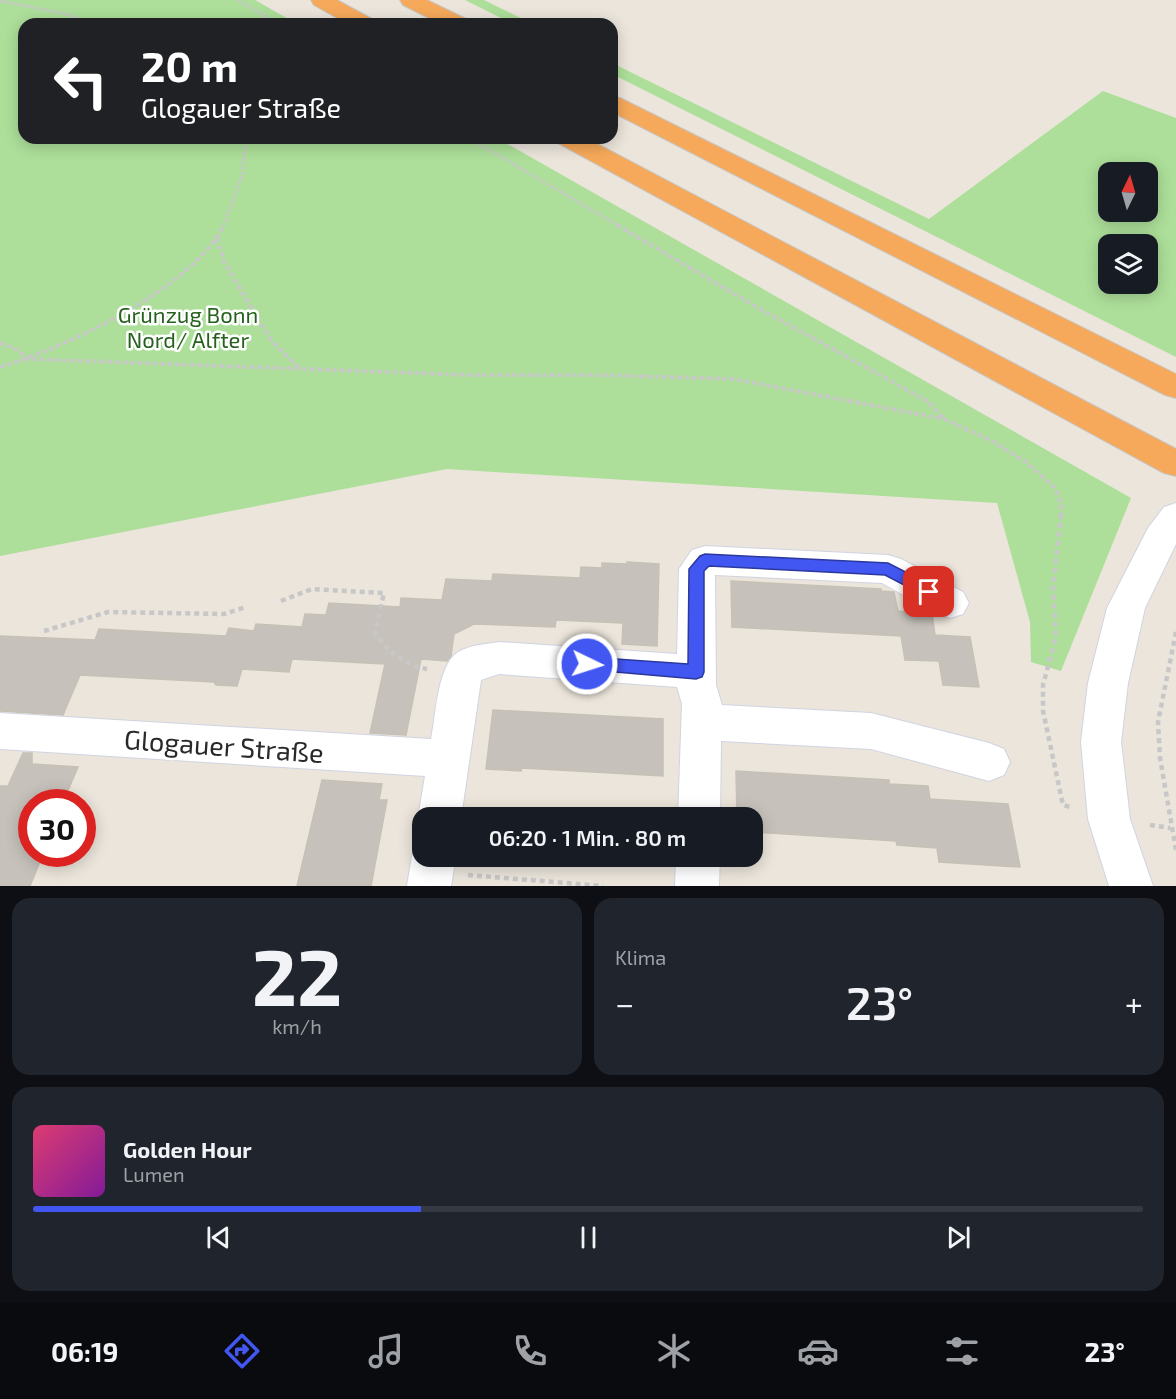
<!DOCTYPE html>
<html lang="de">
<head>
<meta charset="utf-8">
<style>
  :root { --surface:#171b24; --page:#20242c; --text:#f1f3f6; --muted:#9ea1a6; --line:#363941; --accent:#4256f1 }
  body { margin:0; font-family:"Exo 2",sans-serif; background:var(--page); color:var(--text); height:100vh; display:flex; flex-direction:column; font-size:22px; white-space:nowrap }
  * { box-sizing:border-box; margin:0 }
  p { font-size:20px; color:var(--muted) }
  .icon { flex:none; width:33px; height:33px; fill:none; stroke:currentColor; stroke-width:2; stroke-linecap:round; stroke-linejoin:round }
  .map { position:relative; height:886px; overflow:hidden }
  .panel { display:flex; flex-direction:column; gap:12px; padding:12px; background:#0d0f14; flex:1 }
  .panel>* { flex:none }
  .top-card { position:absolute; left:18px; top:18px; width:600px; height:126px; border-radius:18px; box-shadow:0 3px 15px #0003; background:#202124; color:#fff; overflow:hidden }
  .needle { width:39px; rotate:5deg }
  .fabs { position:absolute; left:1098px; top:162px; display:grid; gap:12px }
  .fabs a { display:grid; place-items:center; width:60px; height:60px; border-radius:12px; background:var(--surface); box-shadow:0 3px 15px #0003; font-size:30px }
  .speed { position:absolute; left:18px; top:789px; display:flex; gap:12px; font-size:30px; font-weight:700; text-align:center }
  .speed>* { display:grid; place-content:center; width:78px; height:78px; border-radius:50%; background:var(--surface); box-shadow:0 3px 15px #0003; line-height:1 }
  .speed .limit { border:9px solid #d22; background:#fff; color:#111 }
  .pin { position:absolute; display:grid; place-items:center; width:51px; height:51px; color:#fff; margin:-26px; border-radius:12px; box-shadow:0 3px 9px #0006 }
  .me { position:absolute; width:66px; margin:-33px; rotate:94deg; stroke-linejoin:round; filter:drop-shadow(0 0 4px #0008) }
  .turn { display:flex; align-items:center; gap:21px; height:126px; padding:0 24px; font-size:27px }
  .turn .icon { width:78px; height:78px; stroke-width:2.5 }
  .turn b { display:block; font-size:42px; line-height:51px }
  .big { font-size:45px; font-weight:600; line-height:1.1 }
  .panel .widget { flex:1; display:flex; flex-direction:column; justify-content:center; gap:9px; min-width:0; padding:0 21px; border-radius:18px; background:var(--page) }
  .panel .dial { align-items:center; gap:0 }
  .dial b { font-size:78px; line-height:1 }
  .song { display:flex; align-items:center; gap:18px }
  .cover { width:72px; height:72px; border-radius:9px; background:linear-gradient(135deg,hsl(340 70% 55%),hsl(290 70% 35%)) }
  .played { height:6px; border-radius:3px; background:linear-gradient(90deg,var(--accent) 35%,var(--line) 35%) }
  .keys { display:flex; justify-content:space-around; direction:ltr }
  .heat { display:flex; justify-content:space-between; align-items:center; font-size:33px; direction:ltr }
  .panel .tiles { flex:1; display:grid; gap:12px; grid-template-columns:1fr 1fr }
  .widget:last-child { grid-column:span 2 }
  .trip { position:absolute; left:412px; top:807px; width:351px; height:60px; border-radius:18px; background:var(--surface); box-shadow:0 3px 15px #0003; font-weight:600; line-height:60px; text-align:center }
  .tab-bar { display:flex; height:96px; justify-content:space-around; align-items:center; background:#090b0e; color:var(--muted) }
  .tab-bar .icon { width:42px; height:42px }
  .tab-bar .on { color:var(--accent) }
  .tab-bar b { font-size:27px; color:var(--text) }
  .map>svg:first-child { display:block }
</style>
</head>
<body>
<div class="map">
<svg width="1176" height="886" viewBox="0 0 1176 886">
  <rect width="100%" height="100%" fill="#ebe5db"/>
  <g fill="#addf9a" fill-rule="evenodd">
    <path d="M 0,0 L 255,0 L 297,24 L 24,24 L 24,138 L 497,138 L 1131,498 L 1061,671 L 1031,662 L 1030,622 L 997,503 L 447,469 L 0,556 Z"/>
    <path d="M 465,0 L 484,0 L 533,24 L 513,24 Z"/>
    <path d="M 612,63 L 929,219 L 1103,91 L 1176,118 L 1176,357 L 612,74 ZM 1108,172 L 1148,172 L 1148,212 L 1108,212 ZM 1108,244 L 1148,244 L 1148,284 L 1108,284 Z"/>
  </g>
  <g fill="#c6c2bb" stroke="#c6c1b5" stroke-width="1.5">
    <path d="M 627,562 L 659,564 L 657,646 L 622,644 L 623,623 L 556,620 L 555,627 L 474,624 L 454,634 L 451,656 L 447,661 L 421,659 L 406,735 L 370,733 L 385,664 L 292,659 L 289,672 L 242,669 L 237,686 L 216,685 L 214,682 L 80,675 L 63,715 L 0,711 L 0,636 L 95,640 L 99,629 L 226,636 L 229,628 L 254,631 L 256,624 L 302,627 L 305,614 L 326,615 L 329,603 L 400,607 L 401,598 L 442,600 L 446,579 L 492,581 L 493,574 L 580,578 L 581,567 L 602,568 L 602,563 L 627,564 Z"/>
    <path d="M 731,581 L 881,589 L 881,591 L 894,592 L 898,611 L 932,614 L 935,635 L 970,637 L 979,687 L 943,685 L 939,661 L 905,660 L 901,636 L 732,627 Z"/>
    <path d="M 493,710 L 663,719 L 663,776 L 522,768 L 521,771 L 486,769 Z"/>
    <path d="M 23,753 L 32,753 L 32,764 L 78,767 L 63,802 L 32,802 L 32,854 L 43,854 L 30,886 L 0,886 L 0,786 L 8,786 Z"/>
    <path d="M 736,771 L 889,780 L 889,784 L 928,786 L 930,799 L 1008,804 L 1020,867 L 939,862 L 937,848 L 897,845 L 896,841 L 753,832 L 753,818 L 737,818 Z"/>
    <path d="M 322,780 L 382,784 L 379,800 L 387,800 L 371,886 L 297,886 Z"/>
  </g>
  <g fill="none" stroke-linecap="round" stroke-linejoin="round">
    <defs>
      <g id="minor">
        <path d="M 1176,503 L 1176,544 L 1145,608 L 1128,683 L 1121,742 L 1130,819 L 1153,886 L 1109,886 L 1088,819 L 1081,742 L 1088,683 L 1107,608 L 1148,528 L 1164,507 Z"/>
        <path d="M 705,546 L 888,555 L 901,559 L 963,592 L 969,603 L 963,614 L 950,618 L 937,614 L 882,583 L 715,575 L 716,685 L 722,705 L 871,713 L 989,743 L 1004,749 L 1010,762 L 1004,775 L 989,781 L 871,749 L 721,741 L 720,818 L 678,818 L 682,704 L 677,687 L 499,674 L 481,680 L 461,818 L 423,818 L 423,830 L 418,818 L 425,776 L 0,749 L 0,713 L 431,739 C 436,716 437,666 458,652 C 470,645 486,644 499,642 L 677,654 L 679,569 L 692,550 Z"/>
        <path d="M 423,839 L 423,856 L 456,856 L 451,886 L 407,886 L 412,856 L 418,841 Z"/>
        <path d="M 676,856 L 720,856 L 719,886 L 675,886 Z"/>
      </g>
      <g id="highway">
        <path d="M 311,0 L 337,0 L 372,19 L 375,24 L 348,24 L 314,5 Z"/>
        <path d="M 400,0 L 427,0 L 466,19 L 469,24 L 441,24 L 403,5 Z"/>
        <path d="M 612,96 L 620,98 L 1176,374 L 1176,398 L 1165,395 L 612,112 Z"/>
        <path d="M 555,138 L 586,138 L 1176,449 L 1176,476 L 1164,473 L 558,143 Z"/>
      </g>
    </defs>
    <use href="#minor" stroke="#d1d3e1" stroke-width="2"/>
    <use href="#highway" stroke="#c7c7c7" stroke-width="2"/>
    <g stroke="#c7c7c7" stroke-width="3" stroke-dasharray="3 2" stroke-linecap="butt">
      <path d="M 238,0 L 278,24"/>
      <path d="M 0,1 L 66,14 L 94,24"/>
      <path d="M 469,138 L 619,226"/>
      <path d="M 223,226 L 242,176 L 246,138"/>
    </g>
    <g stroke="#c7c7c7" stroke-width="4" stroke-dasharray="4.5 3" stroke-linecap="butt">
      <path d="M 617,225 L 760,309 L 929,402 L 944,419"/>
      <path d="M 217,238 L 224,262 L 271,340 L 300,369"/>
      <path d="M 0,343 L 18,350 L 28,359 L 472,375 L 595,375 L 734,379 L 944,419 L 992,441 L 1026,462 L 1056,489 L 1061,504 L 1061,516"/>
      <path d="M 0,367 C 65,348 193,288 224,225"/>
    </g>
    <g stroke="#c7c7c7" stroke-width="4.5" stroke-dasharray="5 4" stroke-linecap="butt">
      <path d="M 1061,514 L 1053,588 L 1056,637 L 1043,685 L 1043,711 L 1063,805 L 1070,807"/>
      <path d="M 281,601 L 312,589 L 384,593 L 375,633 C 389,652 403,665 427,669"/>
      <path d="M 44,631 L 108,612 L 224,614 L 246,607"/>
      <path d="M 1176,632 L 1158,722 L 1160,758 L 1176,850"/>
      <path d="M 1150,825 L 1170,828"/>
      <path d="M 468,875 L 603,886"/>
    </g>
    <use href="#minor" fill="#fff" fill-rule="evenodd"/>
    <use href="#highway" fill="#f6a95a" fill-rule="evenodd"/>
  </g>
  <path fill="#4256f1" stroke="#2b389d" stroke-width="1.5" d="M 705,554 L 888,563 L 935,587 L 937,592 L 935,596 L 929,598 L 885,575 L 709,566 L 704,571 L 704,672 L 702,677 L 696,679 L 581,669 L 579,664 L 581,659 L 587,657 L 688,664 L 689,569 L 700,556 Z"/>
  <g text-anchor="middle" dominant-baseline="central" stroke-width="5" stroke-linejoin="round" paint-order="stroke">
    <g font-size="22" fill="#26621d" stroke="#fff">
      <text x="188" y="314">Grünzug Bonn<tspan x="188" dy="25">Nord/ Alfter</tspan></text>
    </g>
    <g font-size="27" fill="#292929" stroke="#fff">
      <text transform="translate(224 745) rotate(4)">Glogauer Straße</text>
    </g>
  </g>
</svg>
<div class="fabs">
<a><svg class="needle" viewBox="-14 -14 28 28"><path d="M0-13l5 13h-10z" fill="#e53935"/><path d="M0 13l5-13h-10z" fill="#9ea1a6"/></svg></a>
<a><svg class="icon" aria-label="layers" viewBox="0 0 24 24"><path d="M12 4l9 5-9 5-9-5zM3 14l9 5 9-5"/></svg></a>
</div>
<div class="speed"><div class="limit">30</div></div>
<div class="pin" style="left:929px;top:592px;background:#d93025"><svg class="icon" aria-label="arrive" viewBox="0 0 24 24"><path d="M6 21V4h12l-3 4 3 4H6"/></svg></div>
<svg class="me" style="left:587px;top:664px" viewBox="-20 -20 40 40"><circle r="17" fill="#4256f1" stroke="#fff" stroke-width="3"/><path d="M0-11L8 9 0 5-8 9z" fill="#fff"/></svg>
<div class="trip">06:20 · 1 Min. · 80 m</div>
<div class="top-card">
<div class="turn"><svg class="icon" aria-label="left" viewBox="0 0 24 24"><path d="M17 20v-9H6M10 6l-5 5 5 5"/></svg><div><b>20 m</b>Glogauer Straße</div></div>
</div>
</div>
<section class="panel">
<div class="tiles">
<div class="widget dial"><b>22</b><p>km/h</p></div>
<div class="widget"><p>Klima</p>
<div class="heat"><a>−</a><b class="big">23°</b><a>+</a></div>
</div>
<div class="widget">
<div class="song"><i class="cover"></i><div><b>Golden Hour</b><p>Lumen</p></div></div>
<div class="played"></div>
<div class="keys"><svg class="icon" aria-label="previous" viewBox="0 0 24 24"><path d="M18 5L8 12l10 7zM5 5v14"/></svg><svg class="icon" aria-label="pause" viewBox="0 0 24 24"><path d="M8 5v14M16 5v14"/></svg><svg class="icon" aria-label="next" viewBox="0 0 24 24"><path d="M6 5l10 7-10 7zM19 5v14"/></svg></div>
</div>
</div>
</section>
<nav class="tab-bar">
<b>06:19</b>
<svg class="icon on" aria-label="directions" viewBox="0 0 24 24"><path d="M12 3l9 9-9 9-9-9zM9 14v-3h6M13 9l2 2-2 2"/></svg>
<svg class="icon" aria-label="music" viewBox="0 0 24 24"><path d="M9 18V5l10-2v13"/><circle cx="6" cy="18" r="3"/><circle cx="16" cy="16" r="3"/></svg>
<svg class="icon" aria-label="phone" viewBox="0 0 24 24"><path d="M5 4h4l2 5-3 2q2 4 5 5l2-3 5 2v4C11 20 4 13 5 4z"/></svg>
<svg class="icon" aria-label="climate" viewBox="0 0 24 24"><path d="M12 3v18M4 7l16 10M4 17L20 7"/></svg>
<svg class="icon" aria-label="car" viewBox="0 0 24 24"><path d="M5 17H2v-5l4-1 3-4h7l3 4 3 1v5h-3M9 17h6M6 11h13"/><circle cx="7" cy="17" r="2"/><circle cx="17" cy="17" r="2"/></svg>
<svg class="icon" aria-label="filters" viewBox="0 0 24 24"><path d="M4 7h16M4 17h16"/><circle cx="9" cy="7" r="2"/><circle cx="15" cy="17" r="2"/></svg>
<b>23°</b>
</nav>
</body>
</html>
